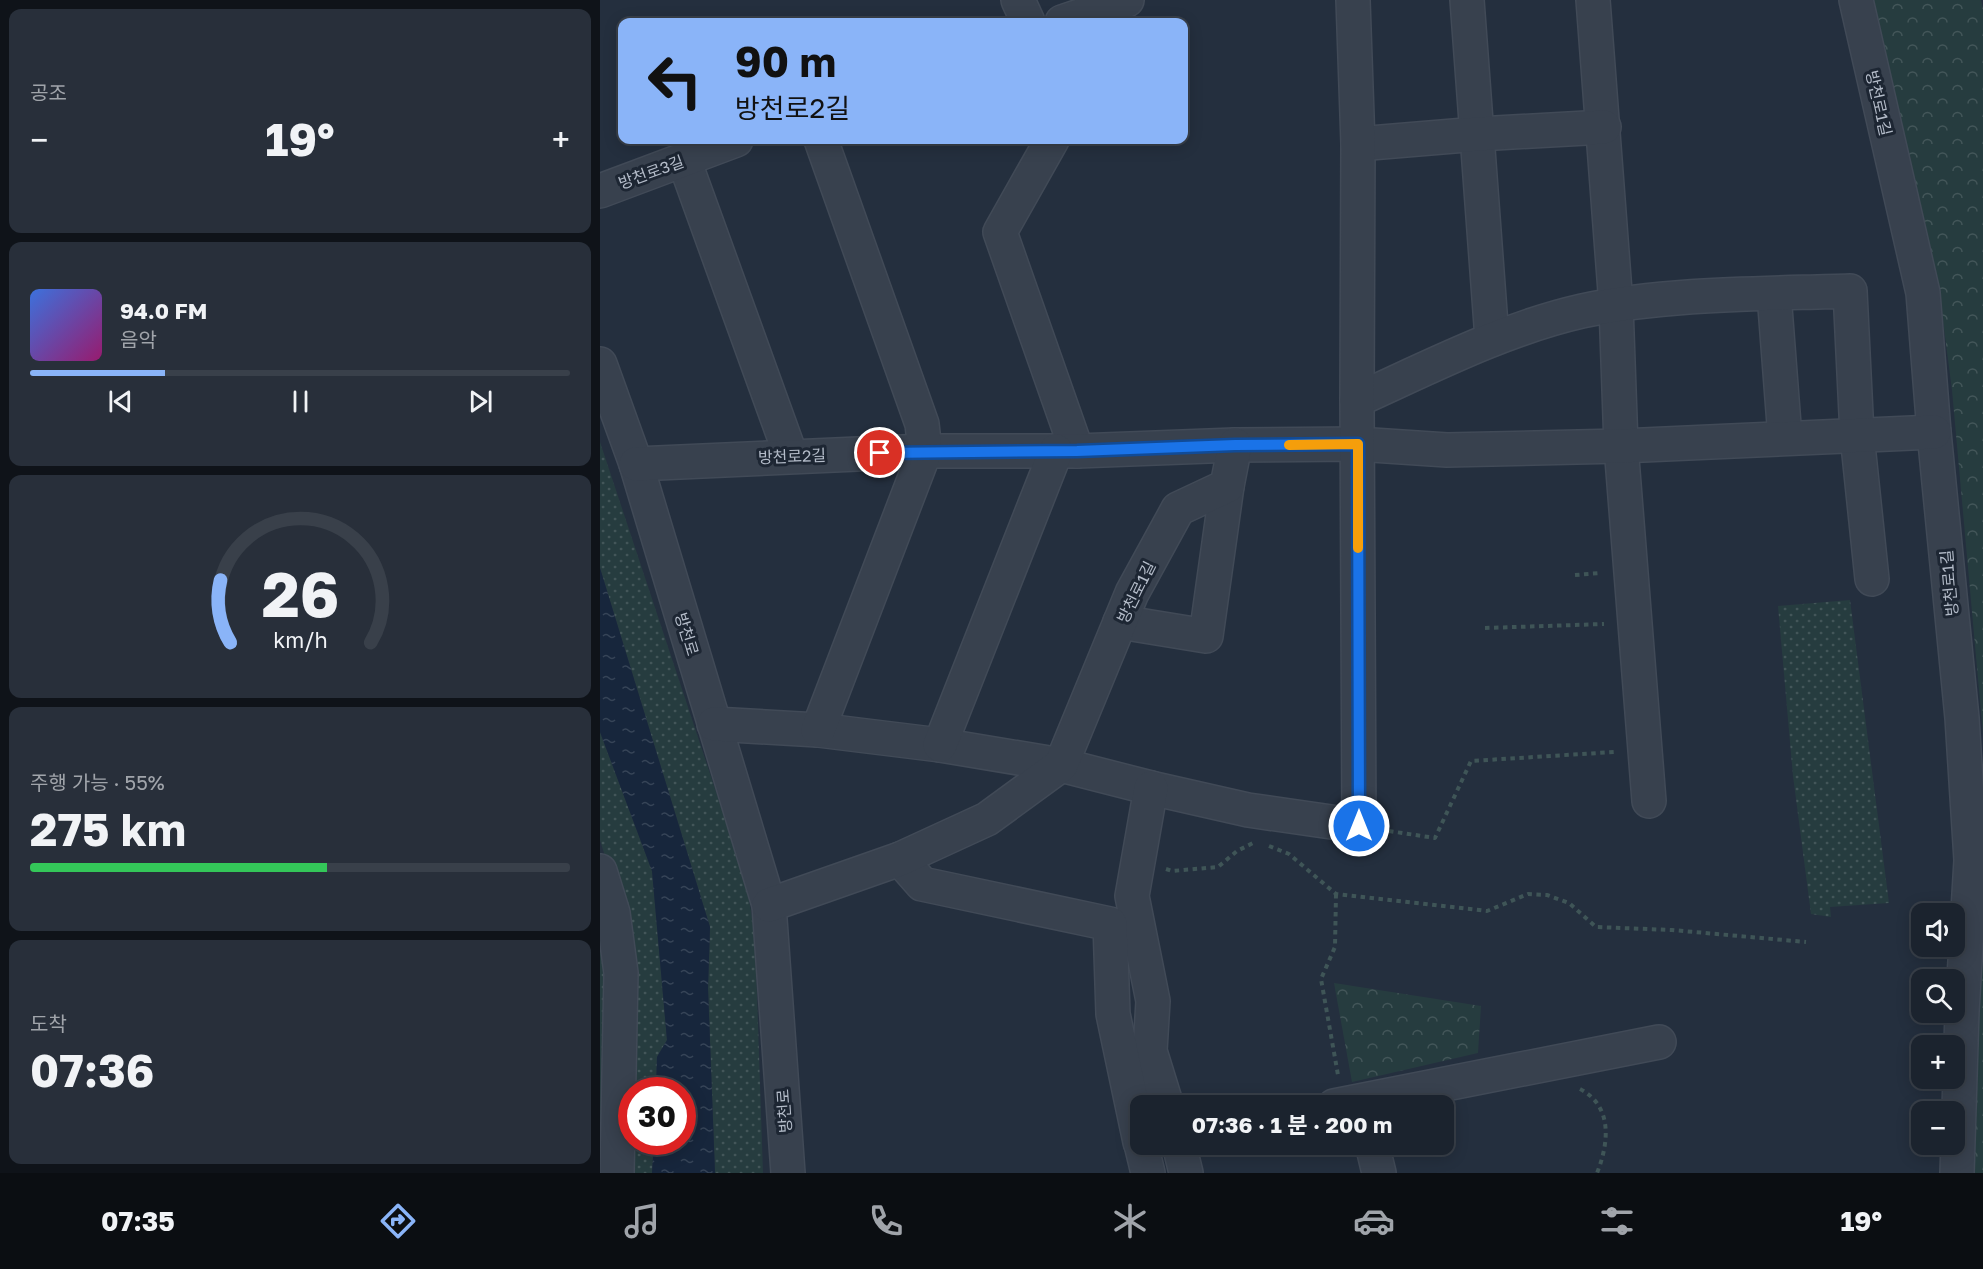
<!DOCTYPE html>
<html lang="ko">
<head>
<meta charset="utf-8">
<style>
  :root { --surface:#1b232e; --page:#282f3a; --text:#f1f3f6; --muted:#a0a4aa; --line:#39404a; --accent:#8ab4f8 }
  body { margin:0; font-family:"Golos Text","Noto Sans KR",sans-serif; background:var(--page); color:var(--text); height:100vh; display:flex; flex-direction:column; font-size:22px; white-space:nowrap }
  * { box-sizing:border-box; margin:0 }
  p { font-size:20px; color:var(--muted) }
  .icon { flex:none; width:33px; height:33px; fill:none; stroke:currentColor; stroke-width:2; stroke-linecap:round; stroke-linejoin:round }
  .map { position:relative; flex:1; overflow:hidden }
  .sheet { display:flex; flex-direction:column; gap:9px; padding:9px; background:#0f1319; width:600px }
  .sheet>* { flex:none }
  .guide { position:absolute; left:18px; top:18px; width:570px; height:126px; border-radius:12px; box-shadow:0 3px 15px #0003,0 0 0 2px var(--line); background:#8ab4f8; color:#111; overflow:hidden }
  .tools { position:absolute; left:1311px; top:903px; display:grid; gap:12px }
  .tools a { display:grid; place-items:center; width:54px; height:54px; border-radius:12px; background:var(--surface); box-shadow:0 3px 15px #0003,0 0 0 2px var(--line); font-size:30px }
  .speed { position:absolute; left:18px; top:1077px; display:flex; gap:12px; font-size:30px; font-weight:700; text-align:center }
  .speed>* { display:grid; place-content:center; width:78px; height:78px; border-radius:50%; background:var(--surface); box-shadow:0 3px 15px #0003,0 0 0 2px var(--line); line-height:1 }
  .speed .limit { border:9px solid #d22; background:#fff; color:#111 }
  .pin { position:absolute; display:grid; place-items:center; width:51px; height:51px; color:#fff; margin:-26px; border:3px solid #fff; border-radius:50%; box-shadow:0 2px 6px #0007 }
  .me { position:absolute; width:66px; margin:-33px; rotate:0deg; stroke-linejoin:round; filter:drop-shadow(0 0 4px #0008) }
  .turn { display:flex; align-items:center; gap:21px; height:126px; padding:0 18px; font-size:27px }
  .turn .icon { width:78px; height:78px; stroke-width:2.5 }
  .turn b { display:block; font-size:42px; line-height:51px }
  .big { font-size:45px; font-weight:700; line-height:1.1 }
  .sheet .card { flex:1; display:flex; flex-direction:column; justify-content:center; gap:9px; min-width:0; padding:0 21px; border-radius:12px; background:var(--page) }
  .sheet .dial { align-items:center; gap:0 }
  .dial svg { height:156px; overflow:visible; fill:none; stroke:var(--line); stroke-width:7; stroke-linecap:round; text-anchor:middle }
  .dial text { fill:var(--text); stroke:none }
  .song { display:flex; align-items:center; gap:18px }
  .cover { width:72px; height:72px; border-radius:9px; background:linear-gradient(135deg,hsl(220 70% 55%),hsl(320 70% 35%)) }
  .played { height:6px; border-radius:3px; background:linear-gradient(90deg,var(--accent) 25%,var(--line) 25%) }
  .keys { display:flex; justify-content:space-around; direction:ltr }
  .heat { display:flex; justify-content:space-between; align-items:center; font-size:33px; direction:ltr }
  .charge { height:9px; border-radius:4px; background:linear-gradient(90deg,#34c759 55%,var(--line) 0) }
  .trip { position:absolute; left:530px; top:1095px; width:324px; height:60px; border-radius:12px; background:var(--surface); box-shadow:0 3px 15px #0003,0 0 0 2px var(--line); font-weight:700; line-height:60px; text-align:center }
  .tabs { display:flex; height:96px; justify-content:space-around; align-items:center; background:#0b0e12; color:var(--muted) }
  .tabs .icon { width:42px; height:42px }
  .tabs .active { color:var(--accent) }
  .tabs b { font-size:27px; color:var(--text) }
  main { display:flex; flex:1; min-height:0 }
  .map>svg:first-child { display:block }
</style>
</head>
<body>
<main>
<section class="sheet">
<div class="card"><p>공조</p>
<div class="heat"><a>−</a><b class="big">19°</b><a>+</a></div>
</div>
<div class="card">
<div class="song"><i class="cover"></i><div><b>94.0 FM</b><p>음악</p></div></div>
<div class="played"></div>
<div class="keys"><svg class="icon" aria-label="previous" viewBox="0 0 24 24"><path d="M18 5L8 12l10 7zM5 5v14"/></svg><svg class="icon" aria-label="pause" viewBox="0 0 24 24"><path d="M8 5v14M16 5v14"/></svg><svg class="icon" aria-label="next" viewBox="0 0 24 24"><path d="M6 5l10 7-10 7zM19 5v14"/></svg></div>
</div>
<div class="card dial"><svg viewBox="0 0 100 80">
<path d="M14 69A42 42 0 1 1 86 69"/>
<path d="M14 69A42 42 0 0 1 9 37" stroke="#8ab4f8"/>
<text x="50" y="56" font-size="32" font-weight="700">26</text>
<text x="50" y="72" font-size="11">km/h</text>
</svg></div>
<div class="card"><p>주행 가능 · 55%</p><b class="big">275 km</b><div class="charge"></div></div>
<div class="card"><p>도착</p><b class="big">07:36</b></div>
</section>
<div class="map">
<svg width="1383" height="1173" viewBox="0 0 1383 1173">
  <defs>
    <pattern id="grass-dots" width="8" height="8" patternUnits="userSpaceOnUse" patternTransform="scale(1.5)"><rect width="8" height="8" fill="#263c3f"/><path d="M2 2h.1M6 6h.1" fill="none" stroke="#435659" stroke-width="1.8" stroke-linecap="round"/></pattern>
    <pattern id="forest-crowns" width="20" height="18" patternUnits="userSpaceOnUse" patternTransform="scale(1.5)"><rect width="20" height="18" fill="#263c3f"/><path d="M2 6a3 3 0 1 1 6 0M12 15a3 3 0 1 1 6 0" fill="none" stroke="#435659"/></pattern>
    <pattern id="water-ripples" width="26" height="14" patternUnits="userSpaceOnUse" patternTransform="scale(1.5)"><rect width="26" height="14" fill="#17263c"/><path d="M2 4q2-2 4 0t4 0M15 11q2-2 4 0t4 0" fill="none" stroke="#364457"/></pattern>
  </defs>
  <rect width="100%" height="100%" fill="#242f3e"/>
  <g fill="url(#grass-dots)">
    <path d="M 0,442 L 146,882 L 155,935 L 163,1173 L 115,1173 L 108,988 L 110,927 L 0,568 Z"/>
    <path d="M 1250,600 L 1289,903 L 1230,907 L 1231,917 L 1211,914 L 1193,776 L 1178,606 Z"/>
    <path d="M 0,732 L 52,871 L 67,1040 L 57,1057 L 56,1090 L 32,1090 L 32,1142 L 54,1142 L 52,1173 L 31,1173 L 14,885 L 0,840 Z"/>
    <path d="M 0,934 L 10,976 L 6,1173 L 0,1173 Z"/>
  </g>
  <g fill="url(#forest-crowns)">
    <path d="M 1262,0 L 1381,0 L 1383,9 L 1383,734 L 1352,390 L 1340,298 Z"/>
    <path d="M 1383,894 L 1383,1173 L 1370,1173 Z"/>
    <path d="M 734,983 L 881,1006 L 878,1053 L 752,1082 Z"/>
  </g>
  <path fill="url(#water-ripples)" d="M 0,568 L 110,927 L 108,988 L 115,1173 L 52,1173 L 54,1142 L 82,1142 L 82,1090 L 56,1090 L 57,1057 L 67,1040 L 52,871 L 0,732 Z"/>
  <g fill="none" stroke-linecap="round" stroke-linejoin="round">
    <defs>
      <g id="minor">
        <path d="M 418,0 L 428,22"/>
        <path d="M 867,0 L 892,339"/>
        <path d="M 993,0 L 1016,305 L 1021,446 L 1049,801"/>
        <path d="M 1256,0 L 1323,293 L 1334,432 L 1362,718 L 1371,860 L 1362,1011 L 1357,1173"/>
        <path d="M 462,22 L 527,0"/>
        <path d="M 452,140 L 400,232 L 477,451"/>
        <path d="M 758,144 L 878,134 L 1004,127"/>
        <path d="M 84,160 L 191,456"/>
        <path d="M 0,191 L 136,140"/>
        <path d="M 1174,294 L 1185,438"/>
        <path d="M 0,364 L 36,464 L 169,905 L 188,1173"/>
        <path d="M 757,400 C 830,367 903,329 982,311 C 1069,293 1161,294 1250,291 L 1257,435 L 1272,579"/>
        <path d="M 36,464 L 325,451 L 477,451 L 635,445 L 757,444 L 847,450 L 1021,446 L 1334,432"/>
        <path d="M 520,622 L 606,636 L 627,486"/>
        <path d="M 114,724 L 218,730 L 340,745 L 461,765 L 551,788 L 648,810 L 759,826 L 757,400 L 758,144 L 753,0"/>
        <path d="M 218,730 L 325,451 L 322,424 L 221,140"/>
        <path d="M 340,745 L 456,451"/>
        <path d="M 551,788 L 532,896 L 553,1001 L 550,1051 L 567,1106"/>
        <path d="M 300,859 L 322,884 L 510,924 L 513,1014 L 540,1142"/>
        <path d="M 0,871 L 13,913 L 21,973 L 17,1173"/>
        <path d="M 169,905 L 300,859 L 387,819 L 461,765 L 532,593 L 578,509 L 627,486 L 635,445"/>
        <path d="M 734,1106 L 1059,1042"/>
        <path d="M 541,1144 L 548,1173"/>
        <path d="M 579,1144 L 586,1173"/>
        <path d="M 772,1144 L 779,1173"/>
      </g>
    </defs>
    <use href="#minor" stroke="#414a57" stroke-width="36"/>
    <g stroke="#3f5557" stroke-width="4" stroke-dasharray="4.5 4.5" stroke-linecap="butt">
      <path d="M 975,575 L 1000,573"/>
      <path d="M 885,628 L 1004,624"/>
      <path d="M 789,831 L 835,838 L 871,761 L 1014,752"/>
      <path d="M 669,846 L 689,854 L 736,894 L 887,911 L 928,894 L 947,895 L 969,903 L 996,927 L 1072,930 L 1206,942"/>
      <path d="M 566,869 L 572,871 L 618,867 L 637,851 L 653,843"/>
      <path d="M 736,894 L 735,947 L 721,979 L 738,1075"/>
      <path d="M 980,1089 C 1013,1106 1009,1143 997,1173"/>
    </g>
    <use href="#minor" stroke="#38414e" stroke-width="33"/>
  </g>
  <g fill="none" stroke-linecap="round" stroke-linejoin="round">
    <defs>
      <path id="route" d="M 280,453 L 477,451 L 635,445 L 758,444 L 759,826"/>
    </defs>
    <use href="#route" stroke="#114b97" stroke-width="15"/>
    <use href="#route" stroke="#1a73e8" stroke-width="10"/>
    <path stroke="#f59e0b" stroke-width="10" d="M 689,445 L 758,444 L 758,548"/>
  </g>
  <g text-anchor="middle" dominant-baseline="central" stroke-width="6" stroke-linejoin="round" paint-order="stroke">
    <g font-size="16" fill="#b4bcc9" stroke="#1d2633">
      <text transform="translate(1279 103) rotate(77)">방천로1길</text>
      <text transform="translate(51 172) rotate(-20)">방천로3길</text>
      <text transform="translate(192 456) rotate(-2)">방천로2길</text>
      <text transform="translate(1349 583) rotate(-95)">방천로1길</text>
      <text transform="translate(536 592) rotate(-64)">방천로1길</text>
      <text transform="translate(87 634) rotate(73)">방천로</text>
      <text transform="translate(184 1111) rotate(-94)">방천로</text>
    </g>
  </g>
</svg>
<div class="tools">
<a><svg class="icon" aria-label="sound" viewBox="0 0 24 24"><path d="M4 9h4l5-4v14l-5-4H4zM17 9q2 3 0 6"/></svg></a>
<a><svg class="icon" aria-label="search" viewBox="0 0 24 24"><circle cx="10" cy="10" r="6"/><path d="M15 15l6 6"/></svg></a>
<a>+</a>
<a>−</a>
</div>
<div class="speed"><div class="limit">30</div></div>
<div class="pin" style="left:280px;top:453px;background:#d93025"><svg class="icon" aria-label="arrive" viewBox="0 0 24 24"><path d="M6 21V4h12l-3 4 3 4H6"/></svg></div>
<svg class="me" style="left:759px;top:826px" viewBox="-20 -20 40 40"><circle r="17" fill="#1a73e8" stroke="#fff" stroke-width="3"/><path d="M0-11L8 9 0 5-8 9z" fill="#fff"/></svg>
<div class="trip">07:36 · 1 분 · 200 m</div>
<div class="guide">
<div class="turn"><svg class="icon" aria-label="left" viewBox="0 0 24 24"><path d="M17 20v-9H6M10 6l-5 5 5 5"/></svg><div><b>90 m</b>방천로2길</div></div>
</div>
</div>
</main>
<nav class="tabs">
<b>07:35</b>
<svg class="icon active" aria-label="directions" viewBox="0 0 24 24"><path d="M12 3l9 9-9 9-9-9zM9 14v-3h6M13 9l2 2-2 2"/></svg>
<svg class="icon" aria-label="music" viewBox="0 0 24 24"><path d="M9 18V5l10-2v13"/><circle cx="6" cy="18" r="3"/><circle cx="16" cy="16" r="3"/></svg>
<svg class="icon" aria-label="phone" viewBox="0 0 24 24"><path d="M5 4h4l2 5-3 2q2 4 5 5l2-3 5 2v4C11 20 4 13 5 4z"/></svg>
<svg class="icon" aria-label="climate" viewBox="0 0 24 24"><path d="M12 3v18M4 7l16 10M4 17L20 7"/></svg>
<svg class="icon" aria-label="car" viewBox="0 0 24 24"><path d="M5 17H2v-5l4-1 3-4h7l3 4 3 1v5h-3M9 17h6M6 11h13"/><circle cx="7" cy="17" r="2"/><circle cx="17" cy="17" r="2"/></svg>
<svg class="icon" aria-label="filters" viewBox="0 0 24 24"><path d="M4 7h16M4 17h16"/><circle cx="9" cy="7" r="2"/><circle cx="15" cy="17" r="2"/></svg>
<b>19°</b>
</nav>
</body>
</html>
